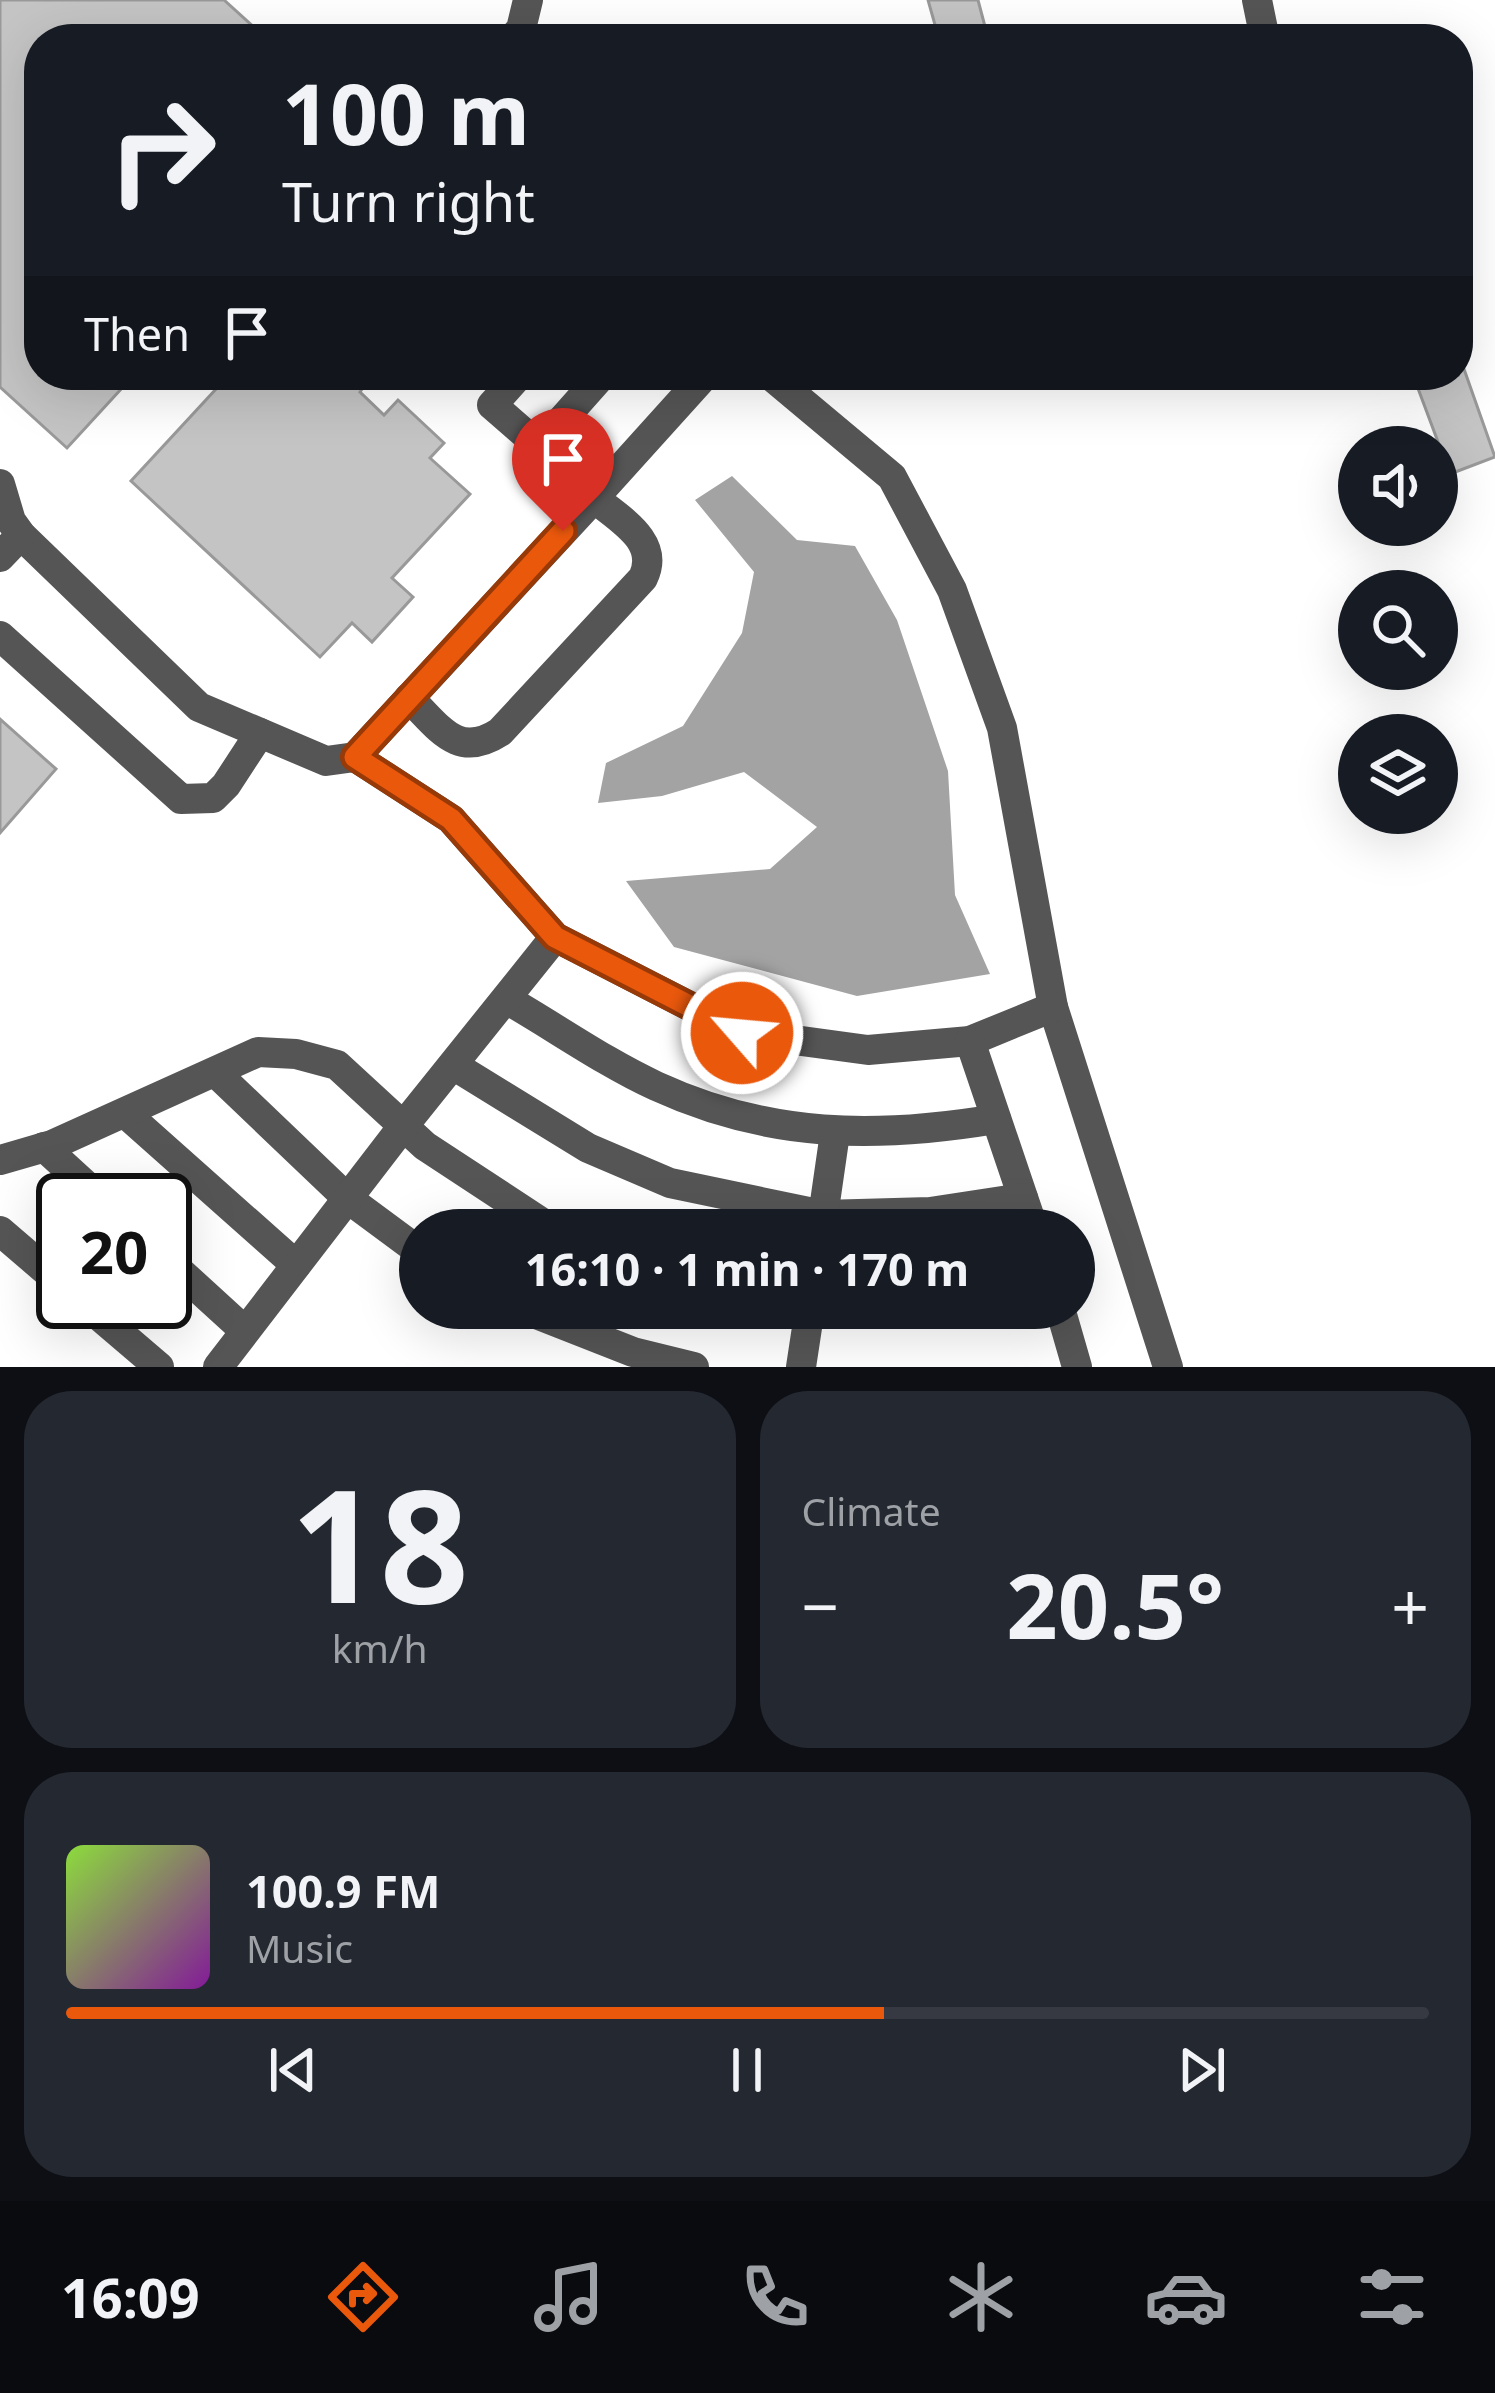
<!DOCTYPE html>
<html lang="en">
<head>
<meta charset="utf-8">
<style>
  :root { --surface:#171b24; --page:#242831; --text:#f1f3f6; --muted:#9ea1a6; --line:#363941; --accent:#ea580c }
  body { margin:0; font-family:"Noto Sans",sans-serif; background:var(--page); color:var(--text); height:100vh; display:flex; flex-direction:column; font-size:45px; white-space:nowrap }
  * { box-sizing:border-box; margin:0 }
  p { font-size:39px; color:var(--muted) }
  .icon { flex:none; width:66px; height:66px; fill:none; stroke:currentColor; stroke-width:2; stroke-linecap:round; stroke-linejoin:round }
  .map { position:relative; height:1367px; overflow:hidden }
  .details { display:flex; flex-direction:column; gap:24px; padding:24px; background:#0d0f14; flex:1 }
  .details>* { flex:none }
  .hud { position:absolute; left:24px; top:24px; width:1449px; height:366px; border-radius:48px; box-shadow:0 12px 48px #0002; background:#171b24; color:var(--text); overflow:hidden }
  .tools { position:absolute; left:1338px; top:426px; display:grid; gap:24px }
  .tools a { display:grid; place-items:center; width:120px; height:120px; border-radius:50%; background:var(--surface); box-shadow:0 12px 48px #0002; font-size:60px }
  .speed { position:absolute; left:36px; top:1173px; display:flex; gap:24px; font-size:60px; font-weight:700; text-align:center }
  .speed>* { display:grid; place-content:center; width:156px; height:156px; border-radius:50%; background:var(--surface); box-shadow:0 12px 48px #0002; line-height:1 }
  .speed .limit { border:6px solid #111; border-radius:18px; background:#fff; color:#111 }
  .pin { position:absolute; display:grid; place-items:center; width:102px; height:102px; color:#fff; margin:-123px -51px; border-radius:50% 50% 50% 0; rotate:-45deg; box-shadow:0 0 12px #0007 }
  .pin .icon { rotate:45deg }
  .me { position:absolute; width:132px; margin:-66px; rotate:297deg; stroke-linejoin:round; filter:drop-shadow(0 0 9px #0008) }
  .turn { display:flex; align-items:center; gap:42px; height:252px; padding:0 60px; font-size:54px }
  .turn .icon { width:156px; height:156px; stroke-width:2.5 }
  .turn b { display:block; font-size:84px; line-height:102px }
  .then { display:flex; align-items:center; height:114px; padding:0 60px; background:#0003; gap:24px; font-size:45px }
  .big { font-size:90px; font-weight:700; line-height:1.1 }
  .details .card { flex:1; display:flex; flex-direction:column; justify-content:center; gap:18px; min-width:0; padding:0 42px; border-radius:48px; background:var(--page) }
  .details .dial { align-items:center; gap:0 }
  .dial b { font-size:156px; line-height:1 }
  .song { display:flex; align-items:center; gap:36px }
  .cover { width:144px; height:144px; border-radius:18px; background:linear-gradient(135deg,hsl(90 70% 55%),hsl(290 70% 35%)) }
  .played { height:12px; border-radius:6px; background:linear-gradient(90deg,var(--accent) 60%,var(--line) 60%) }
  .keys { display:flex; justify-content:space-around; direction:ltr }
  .heat { display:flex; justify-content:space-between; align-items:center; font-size:66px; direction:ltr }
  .details .tiles { flex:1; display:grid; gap:24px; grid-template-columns:1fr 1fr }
  .card:last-child { grid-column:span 2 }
  .trip { position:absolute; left:399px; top:1209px; width:696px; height:120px; border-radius:60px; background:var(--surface); box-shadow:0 12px 48px #0002; font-weight:700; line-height:120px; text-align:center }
  .tabs { display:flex; height:192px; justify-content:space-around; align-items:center; background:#090b0e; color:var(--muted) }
  .tabs .icon { width:84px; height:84px }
  .tabs .on { color:var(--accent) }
  .tabs b { font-size:54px; color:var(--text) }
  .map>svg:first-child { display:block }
</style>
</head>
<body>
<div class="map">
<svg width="1495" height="1367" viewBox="0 0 1495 1367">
  <rect width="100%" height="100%" fill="#fff"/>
  <path fill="#a3a3a3" d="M 732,476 L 797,540 L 855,546 L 897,620 L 948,771 L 955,895 L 990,974 L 857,996 L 674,947 L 626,881 L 770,869 L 817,827 L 744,772 L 662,796 L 598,803 L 606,763 L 683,726 L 742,633 L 754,572 L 695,500 Z"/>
  <g fill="#c4c4c4" stroke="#999" stroke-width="3">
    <path d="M 0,0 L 224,0 L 267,39 L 39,39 L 39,375 L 134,375 L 67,448 L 0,387 Z"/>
    <path d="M 928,0 L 978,0 L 987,34 L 970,39 L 939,39 Z"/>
    <path d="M 1458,352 L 1495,457 L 1450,474 L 1413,375 L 1458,375 Z"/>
    <path d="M 229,375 L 372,375 L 360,392 L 384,415 L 398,400 L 444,443 L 430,458 L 470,494 L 392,578 L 413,597 L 372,642 L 352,623 L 320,657 L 131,481 Z"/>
    <path d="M 0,719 L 56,769 L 0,833 Z"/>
  </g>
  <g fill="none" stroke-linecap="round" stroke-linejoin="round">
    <g stroke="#555" stroke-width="30">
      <path d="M 1257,0 L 1265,39"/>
      <path d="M 512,39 L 521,29 L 528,0"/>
      <path d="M 519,375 L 492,405 L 539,446"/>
      <path d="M 770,375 L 892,477 L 952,590 L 1002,728 L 1053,1007 L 1168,1367"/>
      <path d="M 0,484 L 11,521 L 21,535 L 199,707 L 326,761 L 355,757 L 451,819 L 555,937 L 742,1033 L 868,1050 L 970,1041 L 1053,1007"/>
      <path d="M 0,557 L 21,535"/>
      <path d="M 0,636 L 181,799 L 213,798 L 226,785 L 260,733"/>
      <path d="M 409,698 C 439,727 457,760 500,732 L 643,578 C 661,541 619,519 594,498 L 705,375"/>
      <path d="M 355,757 L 594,498 L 539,446 L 602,375"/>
      <path d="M 506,999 C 555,1027 604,1062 656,1086 C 769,1138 876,1139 996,1119"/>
      <path d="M 970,1041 L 1034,1230"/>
      <path d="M 453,1065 L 588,1148 L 670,1183 L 823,1215 L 930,1212 L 1023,1198"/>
      <path d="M 215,1072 L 347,1198 L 420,1252"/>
      <path d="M 125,1113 L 296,1265"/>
      <path d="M 44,1147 L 102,1200"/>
      <path d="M 0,1160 L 52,1145 L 258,1052 L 296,1054 L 337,1065 L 425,1146 L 553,1230"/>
      <path d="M 821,1230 L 835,1133"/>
      <path d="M 0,1231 L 63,1285"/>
      <path d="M 165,1258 L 245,1331"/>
      <path d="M 83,1302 L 159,1367"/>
      <path d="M 521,1308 L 633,1352 L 694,1367"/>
      <path d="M 1060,1308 L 1077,1367"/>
      <path d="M 218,1367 L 397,1134 L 555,937"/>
      <path d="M 801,1367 L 810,1308"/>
    </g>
  </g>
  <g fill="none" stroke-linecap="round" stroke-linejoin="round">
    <defs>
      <path id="route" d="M 563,531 L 355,757 L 451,819 L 555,937 L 742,1033"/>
    </defs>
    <use href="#route" stroke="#983908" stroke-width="30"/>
    <use href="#route" stroke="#ea580c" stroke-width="21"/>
  </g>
</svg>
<div class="tools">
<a><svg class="icon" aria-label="sound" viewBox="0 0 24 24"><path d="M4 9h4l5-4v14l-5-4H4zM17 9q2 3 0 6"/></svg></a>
<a><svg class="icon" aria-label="search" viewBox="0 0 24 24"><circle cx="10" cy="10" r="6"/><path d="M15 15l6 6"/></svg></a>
<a><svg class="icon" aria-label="layers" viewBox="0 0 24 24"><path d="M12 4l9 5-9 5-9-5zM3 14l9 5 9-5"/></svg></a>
</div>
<div class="speed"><div class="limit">20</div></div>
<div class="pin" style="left:563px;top:531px;background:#d93025"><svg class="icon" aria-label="arrive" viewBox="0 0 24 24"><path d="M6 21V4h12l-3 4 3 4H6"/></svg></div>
<svg class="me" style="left:742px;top:1033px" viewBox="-20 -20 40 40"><circle r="17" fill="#ea580c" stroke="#fff" stroke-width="3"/><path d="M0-11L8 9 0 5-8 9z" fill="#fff"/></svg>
<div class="trip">16:10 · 1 min · 170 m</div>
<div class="hud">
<div class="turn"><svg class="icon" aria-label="right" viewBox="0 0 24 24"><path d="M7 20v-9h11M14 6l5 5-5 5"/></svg><div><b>100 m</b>Turn right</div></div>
<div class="then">Then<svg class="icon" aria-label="arrive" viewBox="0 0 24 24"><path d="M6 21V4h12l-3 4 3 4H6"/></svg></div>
</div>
</div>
<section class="details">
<div class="tiles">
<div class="card dial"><b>18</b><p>km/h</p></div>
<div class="card"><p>Climate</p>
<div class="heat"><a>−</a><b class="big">20.5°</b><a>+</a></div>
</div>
<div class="card">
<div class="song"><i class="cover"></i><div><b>100.9 FM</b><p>Music</p></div></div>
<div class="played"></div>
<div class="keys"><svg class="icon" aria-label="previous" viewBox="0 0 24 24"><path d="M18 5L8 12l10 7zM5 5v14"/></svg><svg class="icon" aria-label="pause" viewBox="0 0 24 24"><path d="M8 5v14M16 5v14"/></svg><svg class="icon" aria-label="next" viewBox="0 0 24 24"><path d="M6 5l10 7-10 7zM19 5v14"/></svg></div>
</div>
</div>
</section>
<nav class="tabs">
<b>16:09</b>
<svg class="icon on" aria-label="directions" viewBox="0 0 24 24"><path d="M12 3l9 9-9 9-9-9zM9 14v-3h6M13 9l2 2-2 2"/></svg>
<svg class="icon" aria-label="music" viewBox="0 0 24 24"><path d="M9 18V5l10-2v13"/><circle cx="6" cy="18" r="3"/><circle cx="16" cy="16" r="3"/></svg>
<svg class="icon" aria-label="phone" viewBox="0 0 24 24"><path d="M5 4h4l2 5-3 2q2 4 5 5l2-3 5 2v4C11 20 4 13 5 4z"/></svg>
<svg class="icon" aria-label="climate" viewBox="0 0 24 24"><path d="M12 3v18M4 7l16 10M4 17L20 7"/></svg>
<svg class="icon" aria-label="car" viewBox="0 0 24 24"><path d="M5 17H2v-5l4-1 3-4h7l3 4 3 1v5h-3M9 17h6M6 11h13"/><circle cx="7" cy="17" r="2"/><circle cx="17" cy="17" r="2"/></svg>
<svg class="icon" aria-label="filters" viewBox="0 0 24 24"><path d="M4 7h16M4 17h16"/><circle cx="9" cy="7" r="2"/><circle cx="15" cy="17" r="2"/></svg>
</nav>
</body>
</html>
